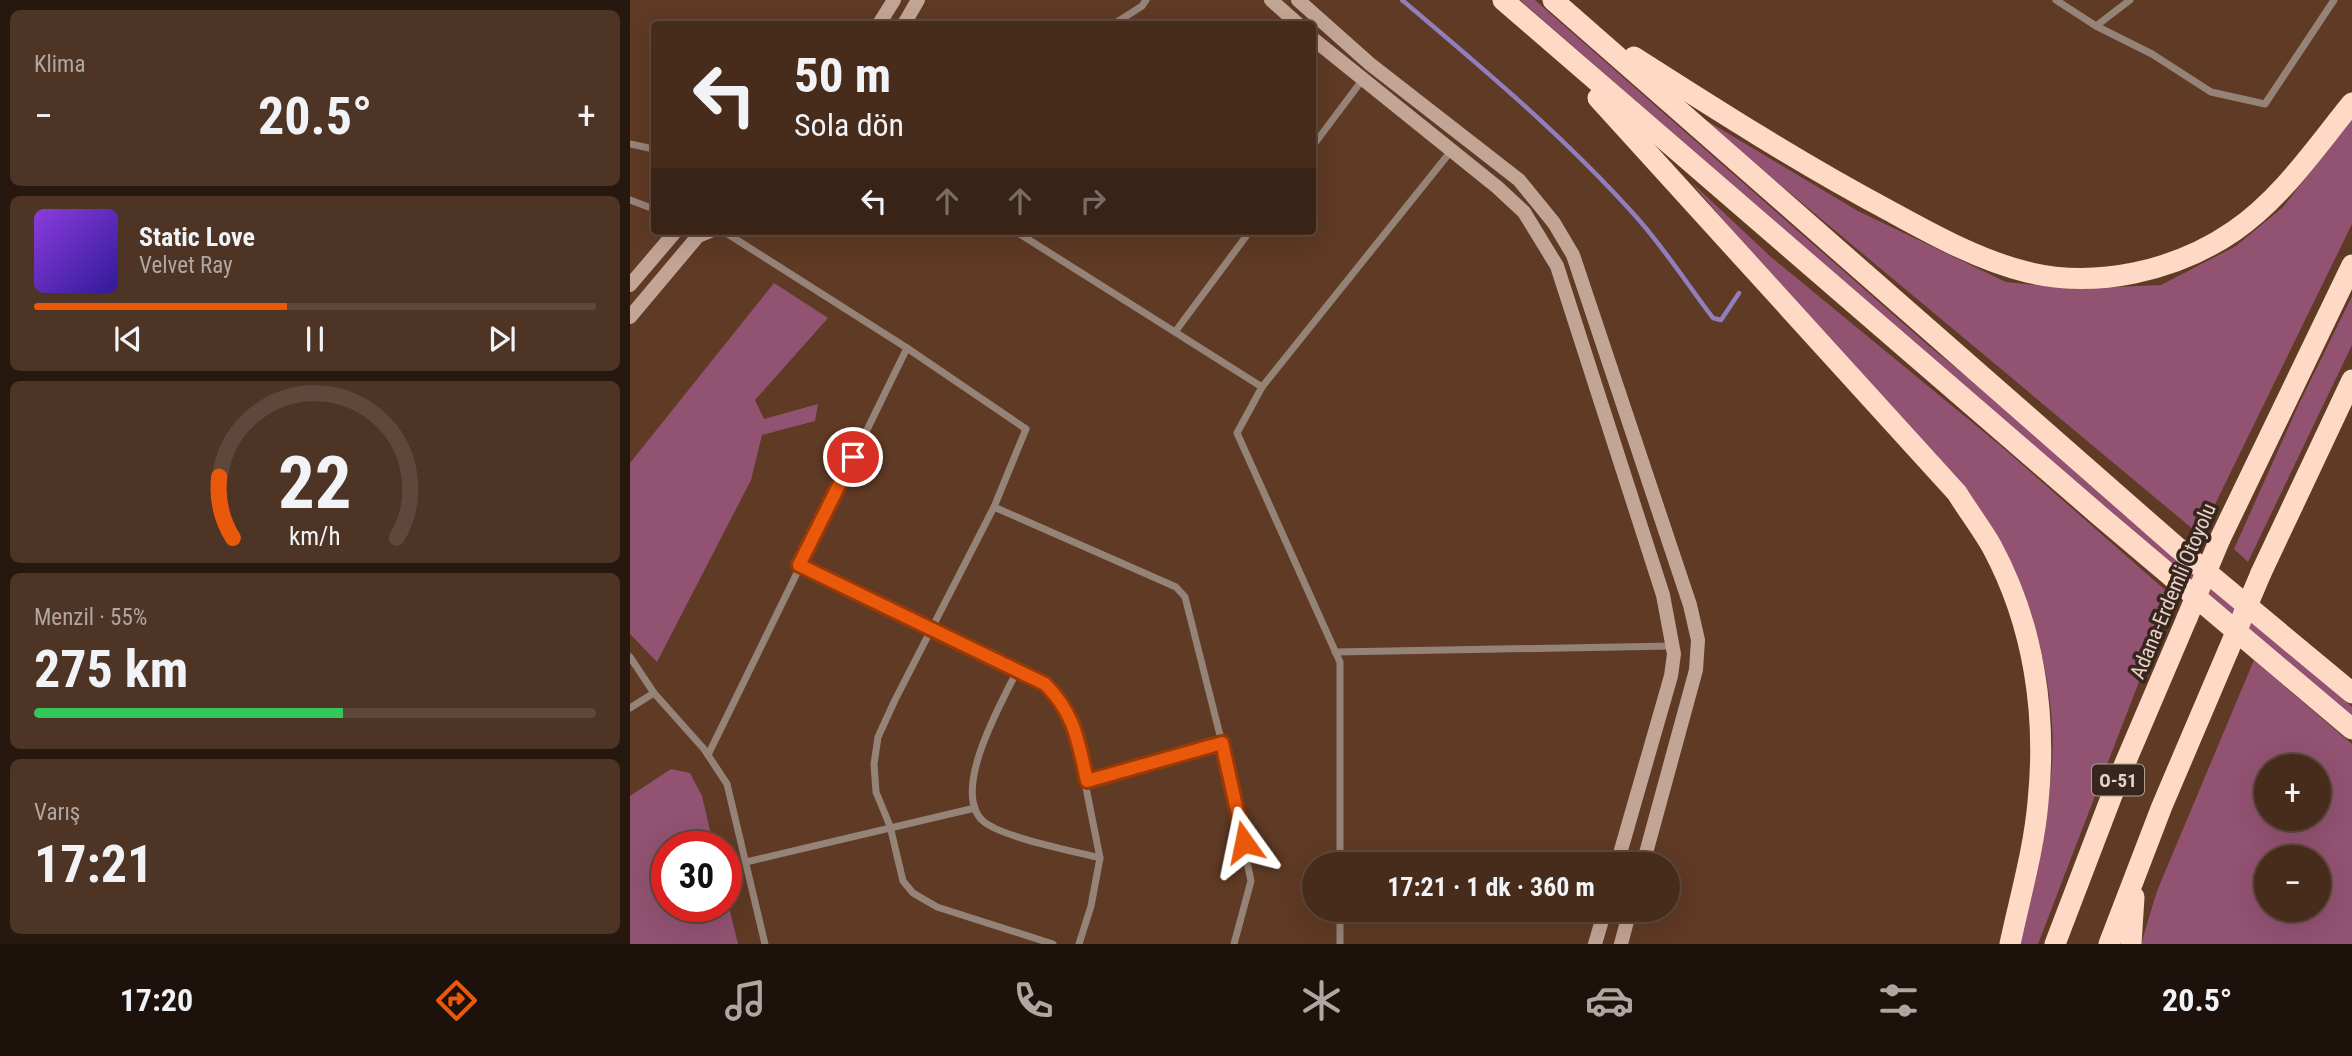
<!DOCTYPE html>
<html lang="tr">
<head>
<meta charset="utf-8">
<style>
  :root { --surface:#472c1c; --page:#4e3425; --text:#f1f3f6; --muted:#b0a7a3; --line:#5f483b; --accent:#ea580c }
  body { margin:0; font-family:"Roboto Condensed",sans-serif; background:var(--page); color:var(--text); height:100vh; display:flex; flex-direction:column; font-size:26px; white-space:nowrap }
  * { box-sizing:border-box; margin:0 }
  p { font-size:23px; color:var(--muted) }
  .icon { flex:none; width:38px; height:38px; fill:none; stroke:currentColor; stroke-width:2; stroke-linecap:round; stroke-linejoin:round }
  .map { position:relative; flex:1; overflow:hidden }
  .panel { display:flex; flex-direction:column; gap:10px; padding:10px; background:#27180f; width:630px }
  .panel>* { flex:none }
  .top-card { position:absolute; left:21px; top:21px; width:665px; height:214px; border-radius:7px; box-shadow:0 7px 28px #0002,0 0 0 2px var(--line); background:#472c1c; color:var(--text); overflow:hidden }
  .buttons { position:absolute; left:1624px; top:754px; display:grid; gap:14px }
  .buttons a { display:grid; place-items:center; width:77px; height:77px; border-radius:50%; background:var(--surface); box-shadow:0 7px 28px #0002,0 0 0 2px var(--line); font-size:35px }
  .speed { position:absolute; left:21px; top:831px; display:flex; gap:14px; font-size:35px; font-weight:700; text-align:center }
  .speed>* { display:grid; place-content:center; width:91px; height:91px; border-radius:50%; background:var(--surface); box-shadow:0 7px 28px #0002,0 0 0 2px var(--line); line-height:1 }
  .speed .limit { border:10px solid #d22; background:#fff; color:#111 }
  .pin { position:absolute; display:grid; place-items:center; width:60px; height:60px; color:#fff; margin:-30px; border:4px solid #fff; border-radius:50%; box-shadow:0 2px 7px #0007 }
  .me { position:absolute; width:77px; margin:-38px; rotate:348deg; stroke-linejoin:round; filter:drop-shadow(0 0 5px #0008) }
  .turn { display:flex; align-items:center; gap:24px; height:147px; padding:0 28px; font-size:32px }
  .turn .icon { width:91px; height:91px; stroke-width:2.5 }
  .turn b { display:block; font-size:49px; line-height:60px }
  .lanes { display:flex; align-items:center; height:66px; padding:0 28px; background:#0003; justify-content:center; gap:35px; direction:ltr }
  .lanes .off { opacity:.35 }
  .big { font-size:52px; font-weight:700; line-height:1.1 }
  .panel .card { flex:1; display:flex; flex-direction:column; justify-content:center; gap:10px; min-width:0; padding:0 24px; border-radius:10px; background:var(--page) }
  .panel .dial { align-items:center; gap:0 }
  .dial svg { height:182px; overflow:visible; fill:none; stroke:var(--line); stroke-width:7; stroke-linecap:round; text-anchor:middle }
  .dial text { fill:var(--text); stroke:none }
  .song { display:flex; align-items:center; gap:21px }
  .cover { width:84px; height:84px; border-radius:10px; background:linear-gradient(135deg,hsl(270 70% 55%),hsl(250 70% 35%)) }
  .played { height:7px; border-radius:4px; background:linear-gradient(90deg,var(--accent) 45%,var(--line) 45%) }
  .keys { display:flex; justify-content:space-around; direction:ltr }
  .heat { display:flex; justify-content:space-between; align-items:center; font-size:38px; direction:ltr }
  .charge { height:10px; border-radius:5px; background:linear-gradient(90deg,#34c759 55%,var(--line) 0) }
  .trip { position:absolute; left:672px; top:852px; width:378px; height:70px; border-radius:35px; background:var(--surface); box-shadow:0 7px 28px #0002,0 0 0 2px var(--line); font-weight:700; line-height:70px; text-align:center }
  .tabs { display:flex; height:112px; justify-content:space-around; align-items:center; background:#1c120b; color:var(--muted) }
  .tabs .icon { width:49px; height:49px }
  .tabs .current { color:var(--accent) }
  .tabs b { font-size:32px; color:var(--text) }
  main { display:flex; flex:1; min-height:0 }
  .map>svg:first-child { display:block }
</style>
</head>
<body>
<main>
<section class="panel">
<div class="card"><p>Klima</p>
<div class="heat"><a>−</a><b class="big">20.5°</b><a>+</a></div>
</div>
<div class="card">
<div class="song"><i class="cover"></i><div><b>Static Love</b><p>Velvet Ray</p></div></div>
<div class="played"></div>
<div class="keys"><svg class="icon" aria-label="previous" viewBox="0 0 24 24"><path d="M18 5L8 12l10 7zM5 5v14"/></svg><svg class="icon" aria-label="pause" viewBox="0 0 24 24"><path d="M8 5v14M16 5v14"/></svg><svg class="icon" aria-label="next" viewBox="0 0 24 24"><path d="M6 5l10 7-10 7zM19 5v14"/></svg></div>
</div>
<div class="card dial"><svg viewBox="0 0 100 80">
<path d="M14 69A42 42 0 1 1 86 69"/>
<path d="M14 69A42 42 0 0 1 8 42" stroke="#ea580c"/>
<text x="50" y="56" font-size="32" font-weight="700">22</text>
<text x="50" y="72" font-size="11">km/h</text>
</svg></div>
<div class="card"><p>Menzil · 55%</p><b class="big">275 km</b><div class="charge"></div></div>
<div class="card"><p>Varış</p><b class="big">17:21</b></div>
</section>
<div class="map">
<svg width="1722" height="944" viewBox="0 0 1722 944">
  <rect width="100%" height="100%" fill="#5f3a25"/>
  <g fill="#925272" fill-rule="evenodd">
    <path d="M 890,0 L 905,0 L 1299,346 L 1372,405 L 1722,707 L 1722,721 L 1147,227 L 1099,182 Z"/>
    <path d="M 1064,113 L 1228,211 L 1376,282 L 1443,289 L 1531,285 L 1606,246 L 1653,207 L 1722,119 L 1722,224 L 1570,535 Z"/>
    <path d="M 1060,181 L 1141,257 L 1371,446 L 1542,596 L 1408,944 L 1390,944 C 1403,877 1427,791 1422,724 C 1418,663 1401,602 1373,547 C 1347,494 1290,439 1250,395 C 1185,325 1122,254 1060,181 Z"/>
    <path d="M 144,283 L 198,318 L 125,400 L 134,419 L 188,404 L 185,421 L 132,435 L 121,480 L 27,662 L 0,634 L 0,463 Z"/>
    <path d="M 1722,296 L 1722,345 L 1618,562 L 1604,549 L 1668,406 Z"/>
    <path d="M 1624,660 L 1722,744 L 1722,944 L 1511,944 L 1527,891 ZM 1636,766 L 1689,766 L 1689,819 L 1636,819 ZM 1636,858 L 1689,858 L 1689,910 L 1636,910 Z"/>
    <path d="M 41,769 L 60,773 L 72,796 L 84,847 L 37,847 L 37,906 L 96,906 L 96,895 L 108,944 L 0,944 L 0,796 Z"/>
  </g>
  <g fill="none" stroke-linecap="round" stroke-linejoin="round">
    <path stroke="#917ebc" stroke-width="4.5" d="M 772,0 C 855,70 937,139 1009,220 C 1036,251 1058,285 1083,318 L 1091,320 L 1109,293"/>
    <g stroke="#968378" stroke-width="7">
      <path d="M 1426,0 L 1466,26 L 1500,0"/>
      <path d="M 484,24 L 512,6 L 516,0"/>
      <path d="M 1466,26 L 1522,54 L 1581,92 L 1635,104 L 1704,0"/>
      <path d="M 0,144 L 24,149"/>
      <path d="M 682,147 L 733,79"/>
      <path d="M 0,200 L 24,209"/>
      <path d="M 93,231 L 277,348 L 396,429 L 364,507 L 265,700 L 248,737 L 244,764 L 246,792 L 260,826 L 273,881 L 283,893 L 307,907 L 423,944"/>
      <path d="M 385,231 L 632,387"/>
      <path d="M 545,332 L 620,231"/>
      <path d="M 364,507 L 546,587 L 555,597 L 592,743 L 621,881 L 604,944"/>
      <path d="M 169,564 L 415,684 L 433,702 L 443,722 L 470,858 L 461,906 L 449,944"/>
      <path d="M 705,652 L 1042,646"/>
      <path d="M 0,657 L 24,693 L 74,749 L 97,784 L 135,944"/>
      <path d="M 387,671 C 372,702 320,791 353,821 C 371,837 443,851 470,858"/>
      <path d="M 0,708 L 24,693"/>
      <path d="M 78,755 L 277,348"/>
      <path d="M 457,781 L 592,743"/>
      <path d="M 116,862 L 345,808"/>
      <path d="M 710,864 L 710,662 L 607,433 L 632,387 L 821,151"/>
      <path d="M 710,910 L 710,944"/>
    </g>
    <g stroke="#c3a595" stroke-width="14">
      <path d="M 641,0 L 668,24"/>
      <path d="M 668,0 L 740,64 L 889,180 L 924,223 L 943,255 L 1060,605 L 1068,640 L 1066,670 L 1013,864"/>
      <path d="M 249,24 L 264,0"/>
      <path d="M 274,24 L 288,0"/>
      <path d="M 682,38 L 867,187 L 894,212 L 927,266 L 1033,595 L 1044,654 L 1041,676 L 987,864"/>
      <path d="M 0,285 L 46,231"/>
      <path d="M 0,317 L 68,236 L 80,231"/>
      <path d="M 965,944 L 975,910"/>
      <path d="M 991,944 L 1000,910"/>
    </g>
    <g stroke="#fed9c5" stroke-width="21">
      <path d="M 873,0 L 1470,516 L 1722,729"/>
      <path d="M 923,0 L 1549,549 L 1722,693"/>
      <path d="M 1004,57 C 1087,110 1170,163 1258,210 C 1302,234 1348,260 1397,272 C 1466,289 1546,271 1604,231 C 1652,198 1686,147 1722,103"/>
      <path d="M 968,98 L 1327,493 C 1338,511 1352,529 1362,547 C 1404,625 1417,714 1408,802 C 1404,849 1390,897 1380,944"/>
      <path d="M 1590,539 L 1722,265"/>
      <path d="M 1631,573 L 1722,380"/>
      <path d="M 1425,944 L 1487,782 L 1557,618"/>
      <path d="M 1479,944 L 1532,806 L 1598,651"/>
      <path d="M 1501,944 L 1504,897"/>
    </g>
    <g stroke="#fed9c5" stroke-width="21">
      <path d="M 1557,618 L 1590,539"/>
      <path d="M 1598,651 L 1631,573"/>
    </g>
  </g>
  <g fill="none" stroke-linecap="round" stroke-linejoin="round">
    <defs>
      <path id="route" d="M 223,457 L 169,565 L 415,684 C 445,714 448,741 457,781 L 592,743 L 614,842"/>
    </defs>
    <use href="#route" stroke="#983908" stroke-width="18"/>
    <use href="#route" stroke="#ea580c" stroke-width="12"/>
  </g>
  <g text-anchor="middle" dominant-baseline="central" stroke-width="7" stroke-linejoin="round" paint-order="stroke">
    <rect fill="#37261d" stroke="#b39e93" stroke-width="2" x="1462" y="764.5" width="52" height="31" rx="5"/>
    <g font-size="19" font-weight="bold" fill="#e8d1c5">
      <text x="1488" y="780">O-51</text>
    </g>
    <g font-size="21" fill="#e8d1c5" stroke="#37261d">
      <text transform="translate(1543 591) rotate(-67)">Adana-Erdemli Otoyolu</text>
    </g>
  </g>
</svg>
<div class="buttons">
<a>+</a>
<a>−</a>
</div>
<div class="speed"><div class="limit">30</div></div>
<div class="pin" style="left:223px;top:457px;background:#d93025"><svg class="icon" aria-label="arrive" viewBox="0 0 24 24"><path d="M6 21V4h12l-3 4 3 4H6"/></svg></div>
<svg class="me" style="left:614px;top:842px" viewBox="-20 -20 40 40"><path d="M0-17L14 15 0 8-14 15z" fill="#ea580c" stroke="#fff" stroke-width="4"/></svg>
<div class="trip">17:21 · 1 dk · 360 m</div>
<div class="top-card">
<div class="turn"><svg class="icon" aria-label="left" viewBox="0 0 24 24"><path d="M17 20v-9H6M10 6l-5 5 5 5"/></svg><div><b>50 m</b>Sola dön</div></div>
<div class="lanes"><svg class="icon" aria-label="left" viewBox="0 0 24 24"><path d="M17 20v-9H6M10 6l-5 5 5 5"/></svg><svg class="icon off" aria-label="ahead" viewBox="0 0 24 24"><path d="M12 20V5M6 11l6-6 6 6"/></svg><svg class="icon off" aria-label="ahead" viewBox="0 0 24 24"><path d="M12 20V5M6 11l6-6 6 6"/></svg><svg class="icon off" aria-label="right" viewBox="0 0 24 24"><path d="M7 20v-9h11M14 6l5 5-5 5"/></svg></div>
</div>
</div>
</main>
<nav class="tabs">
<b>17:20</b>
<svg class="icon current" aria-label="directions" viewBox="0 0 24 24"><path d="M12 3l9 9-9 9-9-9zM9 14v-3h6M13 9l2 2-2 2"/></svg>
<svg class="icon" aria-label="music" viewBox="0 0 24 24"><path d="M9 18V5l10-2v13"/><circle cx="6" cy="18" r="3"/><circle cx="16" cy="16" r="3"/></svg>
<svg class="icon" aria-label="phone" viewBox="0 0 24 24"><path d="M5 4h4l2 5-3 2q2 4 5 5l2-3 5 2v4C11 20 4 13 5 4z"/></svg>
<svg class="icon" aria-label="climate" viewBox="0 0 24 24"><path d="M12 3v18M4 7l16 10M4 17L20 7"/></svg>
<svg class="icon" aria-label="car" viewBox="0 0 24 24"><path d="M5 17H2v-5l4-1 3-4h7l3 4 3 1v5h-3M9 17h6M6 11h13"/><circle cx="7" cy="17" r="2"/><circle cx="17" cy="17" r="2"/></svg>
<svg class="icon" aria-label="filters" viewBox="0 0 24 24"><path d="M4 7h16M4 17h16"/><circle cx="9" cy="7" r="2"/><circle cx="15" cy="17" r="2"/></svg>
<b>20.5°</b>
</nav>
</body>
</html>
